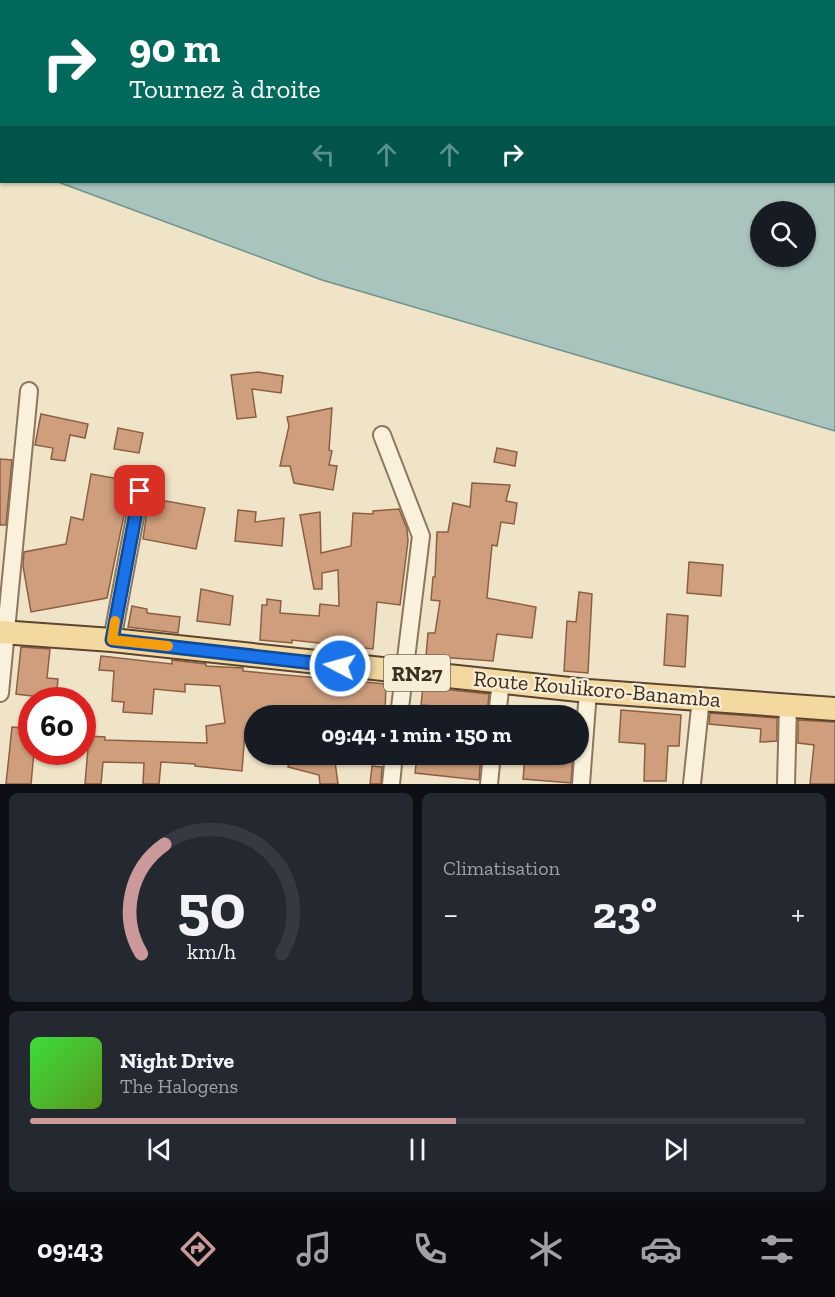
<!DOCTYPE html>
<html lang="fr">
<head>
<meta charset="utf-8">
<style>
  :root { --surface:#171b24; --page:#242831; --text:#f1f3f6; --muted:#9ea1a6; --line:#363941; --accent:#cc999b }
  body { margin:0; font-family:"Zilla Slab",serif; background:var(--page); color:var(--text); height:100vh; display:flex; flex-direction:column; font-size:22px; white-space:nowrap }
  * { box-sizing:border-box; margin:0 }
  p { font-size:20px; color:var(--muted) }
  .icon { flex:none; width:33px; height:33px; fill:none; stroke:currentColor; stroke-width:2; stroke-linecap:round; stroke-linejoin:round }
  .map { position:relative; height:784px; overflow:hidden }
  .sheet { display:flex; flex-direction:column; gap:9px; padding:9px; background:#0d0f14; flex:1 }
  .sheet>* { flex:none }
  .banner { position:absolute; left:0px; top:0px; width:836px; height:183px; box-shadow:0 2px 4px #0004; background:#00695c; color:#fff; overflow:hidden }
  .controls { position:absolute; left:750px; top:201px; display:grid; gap:12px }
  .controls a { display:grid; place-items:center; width:66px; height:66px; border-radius:50%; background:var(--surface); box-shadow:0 2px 4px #0004; font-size:30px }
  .speed { position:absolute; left:18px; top:687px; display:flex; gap:12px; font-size:30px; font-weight:700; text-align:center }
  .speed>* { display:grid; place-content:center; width:78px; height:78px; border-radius:50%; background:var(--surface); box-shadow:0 2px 4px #0004; line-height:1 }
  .speed .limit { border:9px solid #d22; background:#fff; color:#111 }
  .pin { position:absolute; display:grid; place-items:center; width:51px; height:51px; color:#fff; margin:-26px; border-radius:12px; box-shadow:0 3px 9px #0006 }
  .me { position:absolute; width:66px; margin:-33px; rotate:276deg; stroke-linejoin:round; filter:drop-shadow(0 0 4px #0008) }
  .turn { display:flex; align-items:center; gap:21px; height:126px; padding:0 30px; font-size:27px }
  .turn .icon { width:78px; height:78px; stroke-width:2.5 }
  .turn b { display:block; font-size:42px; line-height:51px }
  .lanes { display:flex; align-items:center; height:57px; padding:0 30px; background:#0003; justify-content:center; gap:30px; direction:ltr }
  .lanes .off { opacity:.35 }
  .big { font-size:45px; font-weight:700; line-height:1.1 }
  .sheet .card { flex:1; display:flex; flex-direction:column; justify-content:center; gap:9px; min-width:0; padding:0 21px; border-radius:9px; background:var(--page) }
  .sheet .dial { align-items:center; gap:0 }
  .dial svg { height:156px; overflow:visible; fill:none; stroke:var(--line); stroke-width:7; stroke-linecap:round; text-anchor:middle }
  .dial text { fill:var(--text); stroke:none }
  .song { display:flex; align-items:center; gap:18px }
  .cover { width:72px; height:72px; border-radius:9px; background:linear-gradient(135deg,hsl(120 70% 55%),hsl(90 70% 35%)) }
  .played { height:6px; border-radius:3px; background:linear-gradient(90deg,var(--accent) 55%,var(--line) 55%) }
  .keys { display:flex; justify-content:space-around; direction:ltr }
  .heat { display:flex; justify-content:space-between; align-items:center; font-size:33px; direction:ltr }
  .sheet .tiles { flex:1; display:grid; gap:9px; grid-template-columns:1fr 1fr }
  .card:last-child { grid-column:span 2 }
  .trip { position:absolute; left:244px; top:705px; width:345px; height:60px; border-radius:30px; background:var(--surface); box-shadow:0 2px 4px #0004; font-weight:700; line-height:60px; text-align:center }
  .tab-bar { display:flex; height:96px; justify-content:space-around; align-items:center; background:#090b0e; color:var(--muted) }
  .tab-bar .icon { width:42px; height:42px }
  .tab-bar .on { color:var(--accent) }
  .tab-bar b { font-size:27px; color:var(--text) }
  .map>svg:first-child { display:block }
</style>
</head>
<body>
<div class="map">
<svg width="835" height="784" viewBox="0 0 835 784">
  <rect width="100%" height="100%" fill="#f0e4c8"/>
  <path fill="#a9c4bc" stroke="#6f938a" stroke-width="1.5" fill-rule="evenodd" d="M 0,0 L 835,0 L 835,431 L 322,280 L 58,182 L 834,182 L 834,2 L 2,2 L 1,160 ZM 760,212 L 806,212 L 806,256 L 760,256 Z"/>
  <g fill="#cf9f7d" stroke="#8d5f41" stroke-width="1.5">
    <path d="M 258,372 L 283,376 L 281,393 L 252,389 L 256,417 L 237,419 L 231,375 Z"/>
    <path d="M 332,408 L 329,450 L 332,451 L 329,465 L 337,466 L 333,490 L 294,483 L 290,466 L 280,466 L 289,426 L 287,417 Z"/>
    <path d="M 41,414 L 88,424 L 85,438 L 70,435 L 65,461 L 51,459 L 53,448 L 35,445 Z"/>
    <path d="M 118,428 L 143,433 L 139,453 L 114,449 Z"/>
    <path d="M 497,448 L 517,452 L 515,466 L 494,462 Z"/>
    <path d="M 0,459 L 12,460 L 6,525 L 0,525 Z"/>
    <path d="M 91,474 L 131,481 L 107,598 L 31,612 L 23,566 L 24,552 L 66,544 L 71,517 L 83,520 Z"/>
    <path d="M 472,483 L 510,485 L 506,501 L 517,503 L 514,524 L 501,522 L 497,546 L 492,545 L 487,598 L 536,607 L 532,638 L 497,634 L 493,661 L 426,656 L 428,633 L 435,633 L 440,601 L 431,600 L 433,577 L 435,577 L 437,532 L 448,532 L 453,503 L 470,507 Z"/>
    <path d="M 149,498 L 205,508 L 196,549 L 143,539 Z"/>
    <path d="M 399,509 L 407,529 L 408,541 L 400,605 L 377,602 L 373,649 L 292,640 L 292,643 L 260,640 L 262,605 L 267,605 L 267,599 L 281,601 L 280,613 L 319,616 L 320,604 L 339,606 L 338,570 L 322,573 L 322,589 L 314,589 L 300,515 L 320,512 L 321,553 L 351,546 L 353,513 L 373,514 L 373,511 Z"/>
    <path d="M 238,510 L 256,512 L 255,522 L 284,518 L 282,546 L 235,541 Z"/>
    <path d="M 689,562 L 723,565 L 721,596 L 687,593 Z"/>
    <path d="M 201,589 L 233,596 L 230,625 L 197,621 Z"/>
    <path d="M 579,592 L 592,594 L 588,673 L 564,671 L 567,621 L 576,622 Z"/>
    <path d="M 132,606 L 147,609 L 147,613 L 180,617 L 178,633 L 128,627 Z"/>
    <path d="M 667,614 L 688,616 L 685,667 L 664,665 Z"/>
    <path d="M 21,647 L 50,649 L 47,678 L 58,679 L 56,699 L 16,694 Z"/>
    <path d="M 101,656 L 172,664 L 172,660 L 206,664 L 206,666 L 243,668 L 243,671 L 263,673 L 386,684 L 385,713 L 352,711 L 352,716 L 298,716 L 299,708 L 255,716 L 255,729 L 245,731 L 242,771 L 195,766 L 195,764 L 161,762 L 159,784 L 143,784 L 144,763 L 103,762 L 101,784 L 85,784 L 89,736 L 105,737 L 105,740 L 207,743 L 206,726 L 225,723 L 220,686 L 185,684 L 185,692 L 154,689 L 152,714 L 123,712 L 124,702 L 112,701 L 114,671 L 99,670 Z"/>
    <path d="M 423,687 L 489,694 L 487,716 L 469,716 L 470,711 L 452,707 L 421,705 Z"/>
    <path d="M 621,710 L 681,715 L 679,746 L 668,746 L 666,781 L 644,781 L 645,744 L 619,742 Z"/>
    <path d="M 710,713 L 777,718 L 777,741 L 760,742 L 761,729 L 709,724 Z"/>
    <path d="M 798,720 L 835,722 L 835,784 L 810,784 L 814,745 L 798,743 Z"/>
    <path d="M 12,727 L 32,729 L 32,752 L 34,752 L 31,784 L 6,784 Z"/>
    <path d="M 291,754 L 334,754 L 338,784 L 320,784 L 319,775 L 288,767 Z"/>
    <path d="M 465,754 L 481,754 L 479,780 L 415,773 L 417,757 L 464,762 Z"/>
    <path d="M 545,754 L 573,754 L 571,783 L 523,779 L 525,757 L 546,758 Z"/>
    <path d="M 372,766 L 382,767 L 381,784 L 370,784 Z"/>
  </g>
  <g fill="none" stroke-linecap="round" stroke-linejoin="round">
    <defs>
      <g id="minor">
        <path d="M 382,435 L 421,536 L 399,716"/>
        <path d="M 112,640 L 140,491"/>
        <path d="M 0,693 L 29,391"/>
        <path d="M 497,716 L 501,681"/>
        <path d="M 391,784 L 394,754"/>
        <path d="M 489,784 L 492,754"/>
        <path d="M 581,784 L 588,691"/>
        <path d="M 692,784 L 701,698"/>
        <path d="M 786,784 L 788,705"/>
      </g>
      <path id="major" d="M 0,632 L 112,640 L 588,691 L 835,709"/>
    </defs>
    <use href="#minor" stroke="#8d765c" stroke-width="20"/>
    <use href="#major" stroke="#5b4430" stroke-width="26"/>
    <use href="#minor" stroke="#faf1dc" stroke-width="16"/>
    <use href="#major" stroke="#f3d9a0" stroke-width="22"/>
  </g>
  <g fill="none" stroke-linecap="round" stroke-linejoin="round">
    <defs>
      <path id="route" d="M 140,491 L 112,640 L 340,666"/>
    </defs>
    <use href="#route" stroke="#114b97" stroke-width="15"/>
    <use href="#route" stroke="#1a73e8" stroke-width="10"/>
    <path stroke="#f59e0b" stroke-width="10" d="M 115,621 L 112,640 L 168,646"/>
  </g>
  <g text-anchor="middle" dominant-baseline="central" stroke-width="4.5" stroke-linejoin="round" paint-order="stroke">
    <rect fill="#f7eed8" stroke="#756857" stroke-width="1.5" x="384" y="655" width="66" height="36" rx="4.5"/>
    <g font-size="21" font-weight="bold" fill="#3d2e20">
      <text x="417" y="673">RN27</text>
    </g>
    <g font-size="22" fill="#3d2e20" stroke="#f7eed8">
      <text transform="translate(597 689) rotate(5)">Route Koulikoro-Banamba</text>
    </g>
  </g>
</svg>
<div class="controls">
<a><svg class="icon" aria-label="search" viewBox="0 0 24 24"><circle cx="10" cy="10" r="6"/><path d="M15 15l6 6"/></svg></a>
</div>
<div class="speed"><div class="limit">60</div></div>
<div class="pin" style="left:140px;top:491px;background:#d93025"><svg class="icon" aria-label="arrive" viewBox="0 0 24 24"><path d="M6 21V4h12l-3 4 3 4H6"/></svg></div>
<svg class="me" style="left:340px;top:666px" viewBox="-20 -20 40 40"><circle r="17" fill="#1a73e8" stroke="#fff" stroke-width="3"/><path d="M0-11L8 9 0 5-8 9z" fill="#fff"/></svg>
<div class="trip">09:44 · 1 min · 150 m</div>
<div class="banner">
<div class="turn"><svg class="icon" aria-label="right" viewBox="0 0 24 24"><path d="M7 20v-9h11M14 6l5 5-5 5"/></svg><div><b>90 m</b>Tournez à droite</div></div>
<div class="lanes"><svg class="icon off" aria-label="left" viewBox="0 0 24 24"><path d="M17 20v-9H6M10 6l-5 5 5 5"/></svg><svg class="icon off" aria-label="ahead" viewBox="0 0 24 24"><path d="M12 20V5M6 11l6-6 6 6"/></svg><svg class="icon off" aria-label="ahead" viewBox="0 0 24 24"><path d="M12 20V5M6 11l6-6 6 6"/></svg><svg class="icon" aria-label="right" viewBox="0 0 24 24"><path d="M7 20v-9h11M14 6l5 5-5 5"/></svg></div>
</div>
</div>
<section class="sheet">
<div class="tiles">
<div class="card dial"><svg viewBox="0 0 100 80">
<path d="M14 69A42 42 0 1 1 86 69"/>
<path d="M14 69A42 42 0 0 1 26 13" stroke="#cc999b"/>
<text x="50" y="56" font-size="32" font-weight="700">50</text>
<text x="50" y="72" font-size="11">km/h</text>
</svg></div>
<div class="card"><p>Climatisation</p>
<div class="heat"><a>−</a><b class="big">23°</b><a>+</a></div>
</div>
<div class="card">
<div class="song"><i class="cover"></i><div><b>Night Drive</b><p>The Halogens</p></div></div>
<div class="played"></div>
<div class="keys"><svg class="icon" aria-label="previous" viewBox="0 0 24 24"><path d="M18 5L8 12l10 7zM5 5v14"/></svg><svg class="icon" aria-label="pause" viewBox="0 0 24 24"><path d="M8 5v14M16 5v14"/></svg><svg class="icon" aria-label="next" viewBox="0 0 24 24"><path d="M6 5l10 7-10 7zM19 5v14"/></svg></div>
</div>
</div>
</section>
<nav class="tab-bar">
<b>09:43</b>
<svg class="icon on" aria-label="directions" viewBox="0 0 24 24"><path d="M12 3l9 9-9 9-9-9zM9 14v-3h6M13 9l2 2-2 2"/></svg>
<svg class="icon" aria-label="music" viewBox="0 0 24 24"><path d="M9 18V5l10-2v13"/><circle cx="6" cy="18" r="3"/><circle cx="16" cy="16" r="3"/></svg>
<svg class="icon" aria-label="phone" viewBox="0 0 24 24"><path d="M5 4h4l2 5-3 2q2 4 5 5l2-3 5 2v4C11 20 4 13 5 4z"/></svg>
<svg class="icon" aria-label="climate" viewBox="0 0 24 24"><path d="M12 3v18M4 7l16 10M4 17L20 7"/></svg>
<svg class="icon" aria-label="car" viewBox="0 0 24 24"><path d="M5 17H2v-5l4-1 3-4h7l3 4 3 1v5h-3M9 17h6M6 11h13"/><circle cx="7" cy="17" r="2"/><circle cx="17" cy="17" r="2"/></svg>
<svg class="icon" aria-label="filters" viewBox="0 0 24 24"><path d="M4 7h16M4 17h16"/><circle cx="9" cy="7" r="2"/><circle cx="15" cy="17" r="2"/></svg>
</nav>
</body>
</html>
